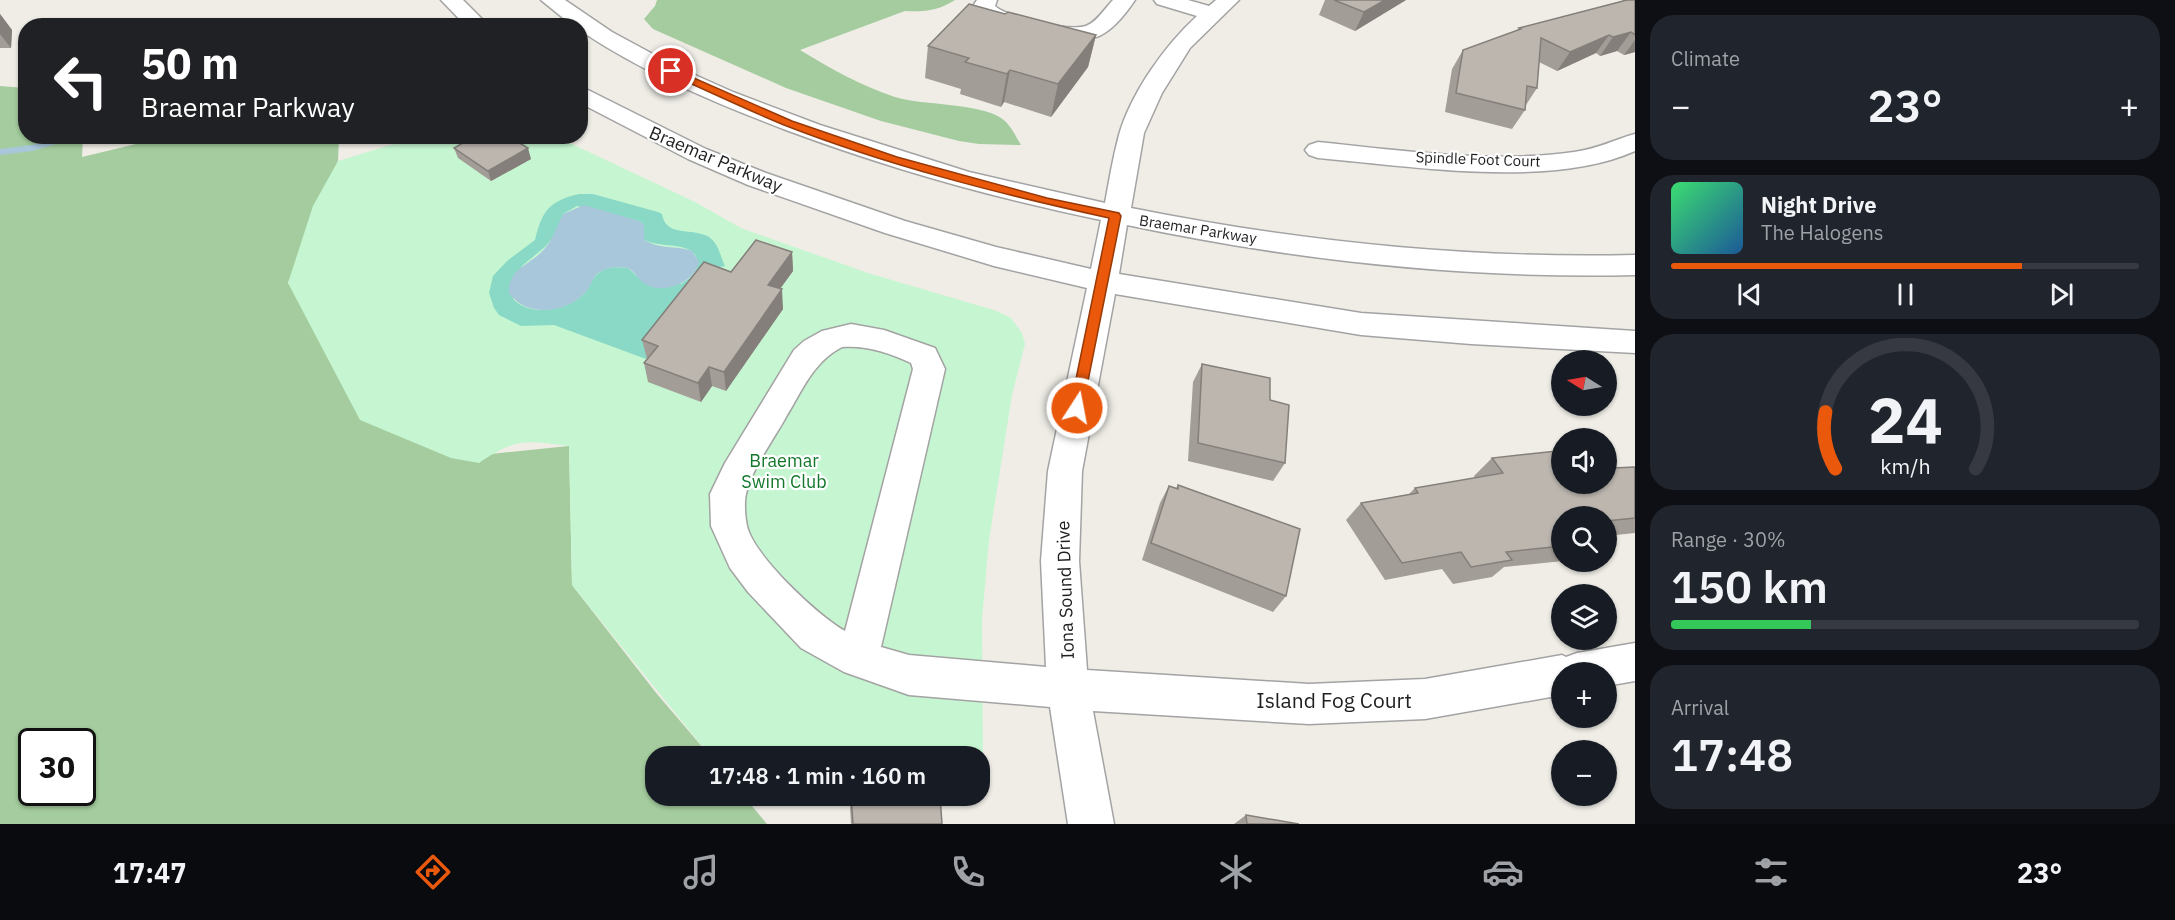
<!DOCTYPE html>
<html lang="en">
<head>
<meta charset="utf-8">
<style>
  :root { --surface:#171b24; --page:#20242c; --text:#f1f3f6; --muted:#9ea1a6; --line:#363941; --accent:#ea580c }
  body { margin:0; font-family:"IBM Plex Sans",sans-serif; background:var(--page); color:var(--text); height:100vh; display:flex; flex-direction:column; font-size:22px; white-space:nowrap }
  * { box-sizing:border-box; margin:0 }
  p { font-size:20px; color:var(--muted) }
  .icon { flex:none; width:33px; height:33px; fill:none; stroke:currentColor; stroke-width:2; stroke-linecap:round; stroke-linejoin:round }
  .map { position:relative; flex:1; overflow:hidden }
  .panel { display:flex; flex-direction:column; gap:15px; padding:15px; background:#0d0f14; width:540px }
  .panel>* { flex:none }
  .hud { position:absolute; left:18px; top:18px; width:570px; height:126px; border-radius:24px; box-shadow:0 2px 4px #0004; background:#202124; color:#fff; overflow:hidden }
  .needle { width:39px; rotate:281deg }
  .fabs { position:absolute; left:1551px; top:350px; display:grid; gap:12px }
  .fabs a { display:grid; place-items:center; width:66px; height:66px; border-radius:50%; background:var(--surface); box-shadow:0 2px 4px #0004; font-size:30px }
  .speed { position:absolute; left:18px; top:728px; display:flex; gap:12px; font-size:30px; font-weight:700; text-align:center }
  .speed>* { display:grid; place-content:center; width:78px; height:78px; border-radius:50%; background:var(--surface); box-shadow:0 2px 4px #0004; line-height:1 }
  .speed .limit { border:3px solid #111; border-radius:9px; background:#fff; color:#111 }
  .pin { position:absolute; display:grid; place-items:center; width:51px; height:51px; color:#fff; margin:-26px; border:3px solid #fff; border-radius:50%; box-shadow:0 2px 6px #0007 }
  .me { position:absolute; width:66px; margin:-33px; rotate:11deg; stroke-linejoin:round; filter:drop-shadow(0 0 4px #0008) }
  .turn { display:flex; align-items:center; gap:21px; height:126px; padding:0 24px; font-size:27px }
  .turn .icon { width:78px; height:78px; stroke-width:2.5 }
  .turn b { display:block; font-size:42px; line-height:51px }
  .big { font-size:45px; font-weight:600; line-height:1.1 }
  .panel .widget { flex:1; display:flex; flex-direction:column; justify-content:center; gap:9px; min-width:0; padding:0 21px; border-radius:24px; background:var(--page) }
  .panel .dial { align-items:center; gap:0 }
  .dial svg { height:156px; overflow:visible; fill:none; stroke:var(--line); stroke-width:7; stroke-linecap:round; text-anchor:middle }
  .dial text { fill:var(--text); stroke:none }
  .song { display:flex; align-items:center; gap:18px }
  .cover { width:72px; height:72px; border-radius:9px; background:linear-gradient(135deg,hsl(140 70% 55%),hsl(210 70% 35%)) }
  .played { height:6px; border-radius:3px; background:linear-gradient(90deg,var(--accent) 75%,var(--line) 75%) }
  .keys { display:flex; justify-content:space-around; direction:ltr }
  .heat { display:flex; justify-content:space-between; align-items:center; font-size:33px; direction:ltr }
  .charge { height:9px; border-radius:4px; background:linear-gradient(90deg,#34c759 30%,var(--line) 0) }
  .trip { position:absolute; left:645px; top:746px; width:345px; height:60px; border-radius:24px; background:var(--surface); box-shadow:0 2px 4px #0004; font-weight:600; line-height:60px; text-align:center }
  .tabs { display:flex; height:96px; justify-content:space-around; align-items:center; background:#090b0e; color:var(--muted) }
  .tabs .icon { width:42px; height:42px }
  .tabs .on { color:var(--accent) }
  .tabs b { font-size:27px; color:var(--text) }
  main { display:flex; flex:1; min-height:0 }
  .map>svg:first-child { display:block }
</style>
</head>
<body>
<main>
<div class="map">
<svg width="1635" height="824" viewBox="0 0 1635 824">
  <rect width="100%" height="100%" fill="#efede6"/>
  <g fill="#a4cc9e" fill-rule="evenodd">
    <path d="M 657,0 L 955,0 C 938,11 924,12 905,11 L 800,50 C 830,68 861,86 895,97 C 922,106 987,102 1006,122 C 1012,128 1016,137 1021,145 L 979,144 L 959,141 L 881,121 L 786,88 L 653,29 L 644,19 L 655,6 Z"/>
    <path d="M 0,86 L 25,88 L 26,136 L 83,137 L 82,157 L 165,137 L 339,137 L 338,161 L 288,283 L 451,458 L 569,446 L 572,585 L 657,694 L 710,756 L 656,756 L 656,795 L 743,795 L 767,824 L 0,824 ZM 32,741 L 82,741 L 82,792 L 32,792 Z"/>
  </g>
  <path fill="#c6f6d1" d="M 555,136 L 695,202 L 741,228 L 868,273 L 997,311 L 1011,318 L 1022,333 L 1025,344 L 1012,395 L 989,540 L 982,620 L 983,756 L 710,756 L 572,585 L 569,446 C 526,441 517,437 479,463 L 451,458 L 360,420 L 288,283 L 313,206 L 338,161 L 417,137 Z"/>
  <path fill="#89d9c6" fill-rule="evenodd" d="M 579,194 L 593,194 L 658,212 L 662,214 C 666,238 692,227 709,237 C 719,244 720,256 725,266 L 710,269 L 707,282 L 646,359 L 554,325 L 521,326 L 499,315 L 494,308 L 489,293 L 493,276 L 507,261 L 535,240 C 542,211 549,201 579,194 ZM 577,206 L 639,221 L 644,225 L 644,239 C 658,250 696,239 697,262 C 698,274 690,278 681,284 L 640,279 L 628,268 C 618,267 608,266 600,272 C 592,277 590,288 583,295 C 565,311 531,317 513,299 L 522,266 L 546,246 L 559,229 L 563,214 Z"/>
  <path fill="#a9c7da" d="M 584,205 L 639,221 L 644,225 L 644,239 C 658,250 676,245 692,251 L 699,262 C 695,283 663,295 645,284 C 638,279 635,272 628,268 C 618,267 609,266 600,272 C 592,276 591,288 584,294 C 564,314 525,317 509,293 C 508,267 532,265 546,247 C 555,235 557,226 563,214 Z"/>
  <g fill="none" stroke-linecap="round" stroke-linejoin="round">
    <path fill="#a9c7da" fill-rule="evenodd" d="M 67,136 L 84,136 L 32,151 L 0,155 L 0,149 L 32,145 Z"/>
    <defs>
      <g id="minor">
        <path d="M 441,0 L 463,0 L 489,26 L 466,26 Z"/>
        <path d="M 541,0 L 565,0 L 612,32 L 675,66 L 733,92 L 820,125 L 969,172 L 1105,203 C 1109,181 1113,157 1119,135 C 1131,93 1165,45 1197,16 L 1157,4 L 1154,0 L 1188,0 L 1209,6 L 1216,0 L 1239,0 L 1190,48 L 1162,93 L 1144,133 L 1131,208 C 1295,241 1467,259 1635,255 L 1635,275 C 1466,279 1293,260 1127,225 L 1119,274 L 1361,313 L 1635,331 L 1635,353 L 1471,344 L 1361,335 L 1115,294 L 1082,471 L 1079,561 L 1087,670 L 1309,684 L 1425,679 L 1562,655 L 1566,657 L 1577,653 L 1635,643 L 1635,681 L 1606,686 L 1606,672 L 1562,672 L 1562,695 L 1425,719 L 1309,724 L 1093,711 L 1114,824 L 1068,824 L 1050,707 L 909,695 L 844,672 L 801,648 L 748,592 L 730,568 L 711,526 L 710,494 L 725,463 L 794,350 L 804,341 L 822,331 L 851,324 L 884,330 L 935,348 L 945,369 L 881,647 L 909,655 L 1046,667 L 1041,561 L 1048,471 L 1087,288 L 994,266 L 885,233 L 748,185 L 688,159 L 580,103 L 580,86 L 706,149 L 766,173 L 905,221 L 996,247 L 1091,269 L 1101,220 C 994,198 888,168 786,130 C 715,103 644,73 581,31 L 580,26 L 573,26 ZM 842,347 C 866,345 890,353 911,363 L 913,369 L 845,631 C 818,616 754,556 747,526 C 745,517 744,502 746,494 C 751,470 774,439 786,417 C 802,391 813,362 842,347 Z"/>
        <path d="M 977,0 L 997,0 L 995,6 C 1006,17 1069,32 1086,26 C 1097,22 1105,8 1113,0 L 1135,0 C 1127,12 1113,30 1099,36 C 1075,45 983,31 973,6 Z"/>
        <path d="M 1635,134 L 1635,151 C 1551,189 1409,166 1318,158 L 1309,155 L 1305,150 L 1309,145 L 1318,142 C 1398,150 1494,164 1574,152 C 1598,149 1613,140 1635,134 Z"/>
      </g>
    </defs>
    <use href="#minor" stroke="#a3a3a3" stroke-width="3"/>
    <use href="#minor" fill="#fff" fill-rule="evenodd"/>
  </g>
  <g fill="#a29d96">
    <path d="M 1325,0 L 1406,0 L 1355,31 L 1319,15 Z"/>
    <path d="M 1623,0 L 1635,0 L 1635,52 L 1624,55 L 1617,51 L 1600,56 L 1596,53 L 1557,71 L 1539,62 L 1537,88 L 1526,105 L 1525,110 L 1512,129 L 1445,112 L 1452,69 L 1463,50 L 1517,30 L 1519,28 L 1622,1 Z"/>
    <path d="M 0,14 L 12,30 L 11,48 L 0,48 Z"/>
    <path d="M 1005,14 L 1096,35 L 1088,67 L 1051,117 L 1004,102 L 1001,107 L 960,94 L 961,89 L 925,78 L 928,46 Z"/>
    <path d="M 454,148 L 531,159 L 491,181 L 458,158 Z"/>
    <path d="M 792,252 L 793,271 L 780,289 L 783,309 L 726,391 L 712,386 L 701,402 L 648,382 L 644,363 L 647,359 L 642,340 L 731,272 Z"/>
    <path d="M 1202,364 L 1270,400 L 1285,463 L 1273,481 L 1188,461 L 1193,382 Z"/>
    <path d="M 1492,458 L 1562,483 L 1613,468 L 1635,467 L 1635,533 L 1606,536 L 1606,516 L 1562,516 L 1562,561 L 1563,561 L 1504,567 L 1492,577 L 1453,584 L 1442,569 L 1385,580 L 1346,520 L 1361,503 L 1409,494 L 1415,488 L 1475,478 L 1474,476 Z"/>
    <path d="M 1178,485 L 1286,596 L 1273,612 L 1142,560 L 1160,503 L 1169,486 L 1176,488 Z"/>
    <path d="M 851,795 L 942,824 L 851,824 L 850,805 Z"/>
    <path d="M 1246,815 L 1299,824 L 1234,824 Z"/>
  </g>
  <g fill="#847f7a">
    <path d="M 1385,0 L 1406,0 L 1355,31 L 1364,12 Z"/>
    <path d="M 0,14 L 12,30 L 11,48 L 0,34 Z"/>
    <path d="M 1631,32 L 1617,51 L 1600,56 L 1613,37 Z"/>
    <path d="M 1096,35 L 1088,67 L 1051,117 L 1058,84 Z"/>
    <path d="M 1609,35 L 1596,53 L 1557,71 L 1570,52 Z"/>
    <path d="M 1635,40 L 1635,52 L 1624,55 Z"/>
    <path d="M 1010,70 L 1004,102 L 1001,107 L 1007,74 Z"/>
    <path d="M 528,148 L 531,159 L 491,181 L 488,171 Z"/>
    <path d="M 792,252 L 793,271 L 769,304 L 768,285 Z"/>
    <path d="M 782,289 L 783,309 L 726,391 L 724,372 Z"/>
    <path d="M 709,367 L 712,386 L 701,402 L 698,383 Z"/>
  </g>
  <g fill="#bcb6af" stroke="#847f7a" stroke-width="1.5">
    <path d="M 1334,0 L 1385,0 L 1364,12 Z"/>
    <path d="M 1627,0 L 1635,0 L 1635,35 L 1631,32 L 1613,37 L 1609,35 L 1570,52 L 1541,38 L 1537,88 L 1527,86 L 1525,110 L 1456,93 L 1463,50 L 1521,29 L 1519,28 Z"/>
    <path d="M 969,4 L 1005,14 L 1008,12 L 1096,35 L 1058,84 L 1010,70 L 1007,74 L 965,62 L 969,58 L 928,46 Z"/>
    <path d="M 475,136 L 508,136 L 528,148 L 488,171 L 454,148 Z"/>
    <path d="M 756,240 L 792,252 L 768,285 L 782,289 L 724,372 L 709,367 L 698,383 L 644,363 L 658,346 L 642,340 L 704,262 L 731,272 Z"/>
    <path d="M 1202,364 L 1270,378 L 1270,400 L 1289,405 L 1285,463 L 1198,443 Z"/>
    <path d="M 1557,451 L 1562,458 L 1562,483 L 1606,483 L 1606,460 L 1613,468 L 1635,467 L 1635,518 L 1606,521 L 1606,516 L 1562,516 L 1562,546 L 1506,552 L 1512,560 L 1471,567 L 1461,552 L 1402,563 L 1361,503 L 1418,493 L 1415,488 L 1503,473 L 1492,458 Z"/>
    <path d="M 1178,485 L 1300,529 L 1286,596 L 1151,543 L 1169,486 L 1178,489 Z"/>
    <path d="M 851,795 L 940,795 L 942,824 L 853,824 Z"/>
    <path d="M 1246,815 L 1299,824 L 1247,824 Z"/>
  </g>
  <path fill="#ea580c" stroke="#983908" stroke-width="1.5" d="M 671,68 L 792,121 L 897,157 L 1047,198 L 1119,213 L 1121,216 L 1082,411 L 1072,411 L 1070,408 L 1109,218 C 1000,194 889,166 784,125 C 745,109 706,90 667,73 L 667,69 Z"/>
  <g text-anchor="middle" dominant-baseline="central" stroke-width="4.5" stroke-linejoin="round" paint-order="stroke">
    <g font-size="15" fill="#1f1f1f" stroke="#fff">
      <text transform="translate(1478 159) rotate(2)">Spindle Foot Court</text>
      <text transform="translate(1198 229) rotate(9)">Braemar Parkway</text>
    </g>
    <g font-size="18" fill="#1f1f1f" stroke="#fff">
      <text transform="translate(716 159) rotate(23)">Braemar Parkway</text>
      <text transform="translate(1065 590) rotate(-92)">Iona Sound Drive</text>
    </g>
    <g font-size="18" fill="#13772b" stroke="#fff">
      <text x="784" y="460">Braemar<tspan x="784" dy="21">Swim Club</tspan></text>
    </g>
    <g font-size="21" fill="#1f1f1f" stroke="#fff">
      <text x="1334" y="700">Island Fog Court</text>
    </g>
  </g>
</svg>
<div class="fabs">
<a><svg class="needle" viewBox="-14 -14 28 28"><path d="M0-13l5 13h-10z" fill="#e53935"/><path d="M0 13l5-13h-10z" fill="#9ea1a6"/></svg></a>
<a><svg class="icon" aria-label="sound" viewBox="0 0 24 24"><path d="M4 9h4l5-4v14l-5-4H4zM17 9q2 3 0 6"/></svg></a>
<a><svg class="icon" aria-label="search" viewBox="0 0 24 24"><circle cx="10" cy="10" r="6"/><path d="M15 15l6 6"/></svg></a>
<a><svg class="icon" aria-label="layers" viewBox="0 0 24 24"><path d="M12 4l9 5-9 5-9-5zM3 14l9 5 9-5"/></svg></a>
<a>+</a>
<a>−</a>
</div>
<div class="speed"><div class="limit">30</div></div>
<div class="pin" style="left:671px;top:71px;background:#d93025"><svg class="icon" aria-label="arrive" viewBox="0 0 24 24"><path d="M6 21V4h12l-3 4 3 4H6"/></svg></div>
<svg class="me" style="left:1077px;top:408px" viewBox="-20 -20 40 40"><circle r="17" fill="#ea580c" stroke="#fff" stroke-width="3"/><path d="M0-11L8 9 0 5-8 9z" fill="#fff"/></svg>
<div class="trip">17:48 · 1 min · 160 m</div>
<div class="hud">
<div class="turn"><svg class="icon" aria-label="left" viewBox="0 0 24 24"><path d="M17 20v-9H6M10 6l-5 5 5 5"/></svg><div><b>50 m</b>Braemar Parkway</div></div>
</div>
</div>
<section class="panel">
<div class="widget"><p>Climate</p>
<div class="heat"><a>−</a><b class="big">23°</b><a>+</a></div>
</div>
<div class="widget">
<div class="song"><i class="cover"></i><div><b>Night Drive</b><p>The Halogens</p></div></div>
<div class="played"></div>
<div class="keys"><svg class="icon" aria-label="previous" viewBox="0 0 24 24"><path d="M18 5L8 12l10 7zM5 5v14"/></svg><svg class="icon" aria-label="pause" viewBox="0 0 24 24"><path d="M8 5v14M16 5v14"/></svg><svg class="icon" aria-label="next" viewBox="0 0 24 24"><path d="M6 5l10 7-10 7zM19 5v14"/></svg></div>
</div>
<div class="widget dial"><svg viewBox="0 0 100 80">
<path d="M14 69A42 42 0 1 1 86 69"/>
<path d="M14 69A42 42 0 0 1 9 40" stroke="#ea580c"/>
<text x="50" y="56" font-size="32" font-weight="700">24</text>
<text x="50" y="72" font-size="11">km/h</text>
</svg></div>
<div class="widget"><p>Range · 30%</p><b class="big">150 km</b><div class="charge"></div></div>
<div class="widget"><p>Arrival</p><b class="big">17:48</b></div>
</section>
</main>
<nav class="tabs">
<b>17:47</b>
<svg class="icon on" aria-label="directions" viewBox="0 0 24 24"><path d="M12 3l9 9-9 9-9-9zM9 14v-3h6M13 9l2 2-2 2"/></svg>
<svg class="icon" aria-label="music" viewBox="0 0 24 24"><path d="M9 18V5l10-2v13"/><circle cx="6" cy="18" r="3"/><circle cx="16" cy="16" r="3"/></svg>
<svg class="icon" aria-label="phone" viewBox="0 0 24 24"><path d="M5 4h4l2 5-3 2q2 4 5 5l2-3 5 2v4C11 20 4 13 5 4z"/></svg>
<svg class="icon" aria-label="climate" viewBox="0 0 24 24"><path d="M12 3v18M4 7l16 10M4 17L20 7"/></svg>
<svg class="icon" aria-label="car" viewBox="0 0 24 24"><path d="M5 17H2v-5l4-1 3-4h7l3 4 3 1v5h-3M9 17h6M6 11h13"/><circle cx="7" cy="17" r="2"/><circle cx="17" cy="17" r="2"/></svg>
<svg class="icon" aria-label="filters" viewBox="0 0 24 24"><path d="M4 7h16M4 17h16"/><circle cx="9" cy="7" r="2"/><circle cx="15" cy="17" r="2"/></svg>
<b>23°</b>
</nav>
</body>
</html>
